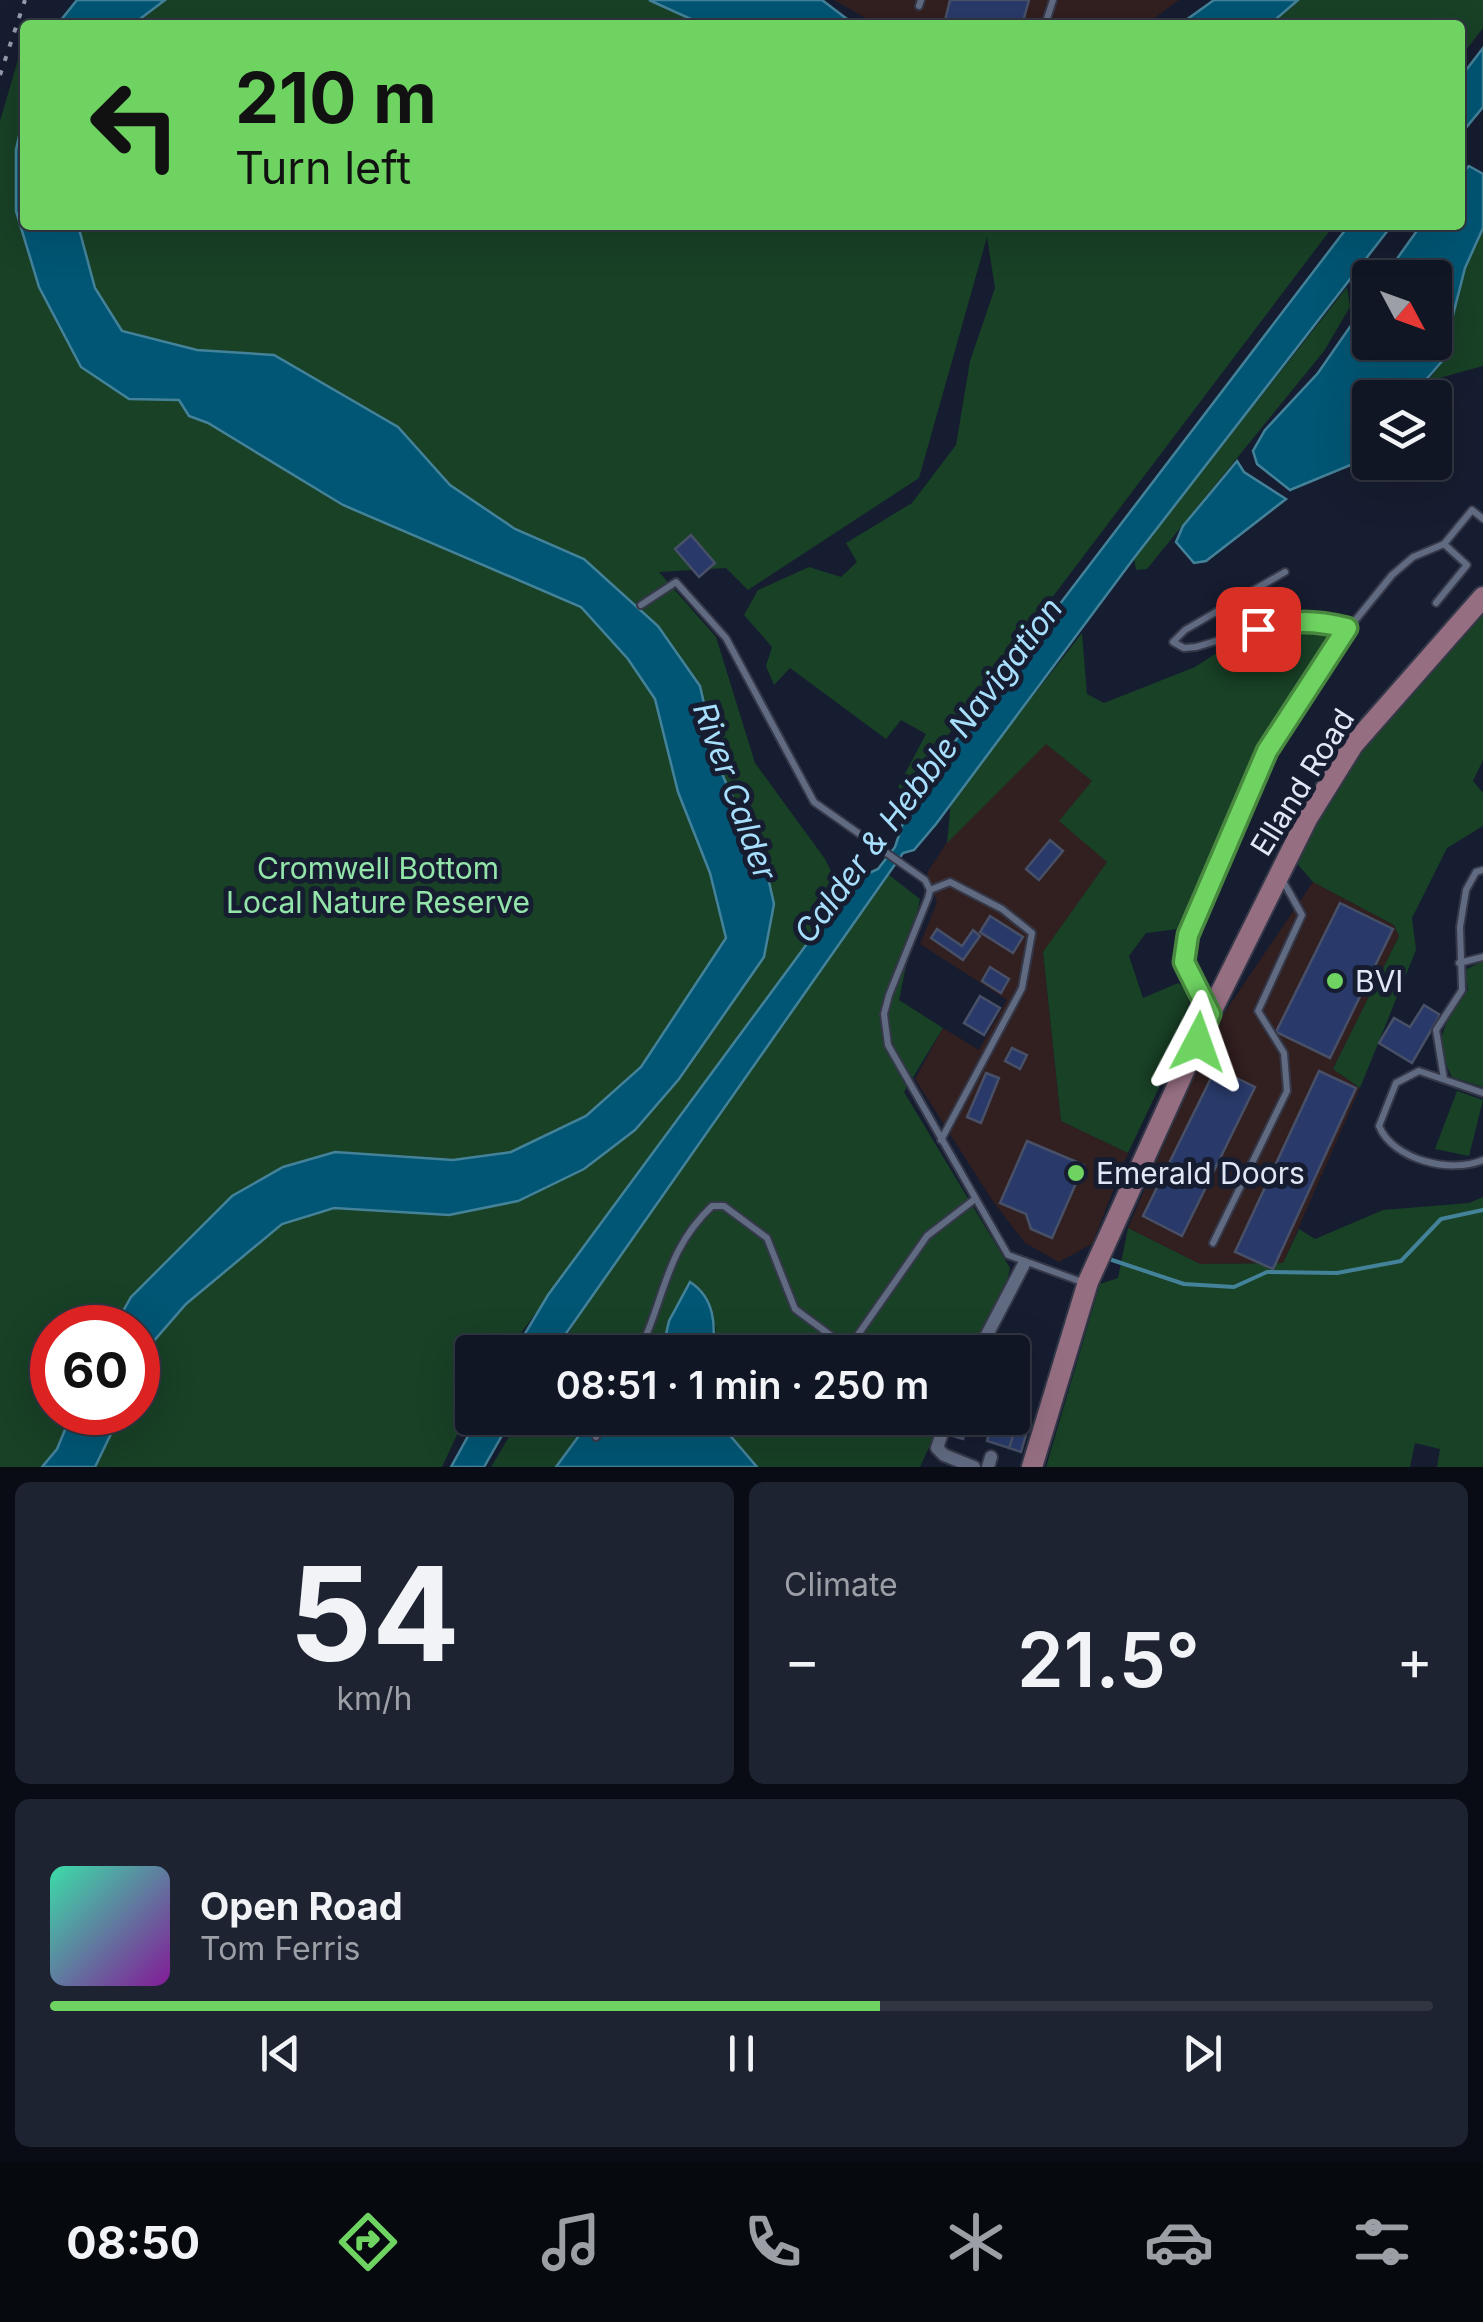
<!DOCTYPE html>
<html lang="en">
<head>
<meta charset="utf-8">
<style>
  :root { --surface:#101624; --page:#1e2331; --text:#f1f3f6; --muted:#9c9fa6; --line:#303541; --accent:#6ed361 }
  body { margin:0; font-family:Inter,sans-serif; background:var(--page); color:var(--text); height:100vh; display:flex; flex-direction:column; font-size:38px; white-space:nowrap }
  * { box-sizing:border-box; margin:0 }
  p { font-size:32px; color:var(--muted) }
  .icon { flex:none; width:55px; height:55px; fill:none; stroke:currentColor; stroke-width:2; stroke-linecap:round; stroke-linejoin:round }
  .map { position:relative; height:1467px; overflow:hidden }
  .panel { display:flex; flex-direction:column; gap:15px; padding:15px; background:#090c14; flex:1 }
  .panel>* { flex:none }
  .guide { position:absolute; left:20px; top:20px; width:1445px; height:210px; border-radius:10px; box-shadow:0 10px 40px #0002,0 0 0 2px var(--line); background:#6ed361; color:#111; overflow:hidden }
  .needle { width:65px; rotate:131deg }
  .fabs { position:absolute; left:1352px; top:260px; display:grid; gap:20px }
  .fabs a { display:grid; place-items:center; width:100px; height:100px; border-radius:10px; background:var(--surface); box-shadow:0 10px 40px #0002,0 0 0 2px var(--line); font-size:50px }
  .speed { position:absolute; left:30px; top:1305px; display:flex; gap:20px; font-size:50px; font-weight:700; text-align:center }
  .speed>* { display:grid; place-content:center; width:130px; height:130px; border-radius:50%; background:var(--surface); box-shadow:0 10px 40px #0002,0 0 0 2px var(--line); line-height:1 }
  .speed .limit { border:15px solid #d22; background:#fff; color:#111 }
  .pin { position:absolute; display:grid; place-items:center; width:85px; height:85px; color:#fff; margin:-42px; border-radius:20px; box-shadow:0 5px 15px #0006 }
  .me { position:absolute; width:110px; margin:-55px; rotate:4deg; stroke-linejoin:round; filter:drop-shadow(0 0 8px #0008) }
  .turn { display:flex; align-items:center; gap:35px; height:210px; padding:0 50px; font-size:45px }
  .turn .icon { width:130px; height:130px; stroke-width:2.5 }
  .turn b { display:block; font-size:70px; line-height:85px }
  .big { font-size:75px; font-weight:600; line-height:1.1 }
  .panel .tile { flex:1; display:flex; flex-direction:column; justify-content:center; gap:15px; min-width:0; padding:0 35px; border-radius:15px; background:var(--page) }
  .panel .dial { align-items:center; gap:0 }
  .dial b { font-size:130px; line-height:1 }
  .song { display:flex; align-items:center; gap:30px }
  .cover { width:120px; height:120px; border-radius:15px; background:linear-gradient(135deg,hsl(160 70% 55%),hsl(290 70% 35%)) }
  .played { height:10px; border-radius:5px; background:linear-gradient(90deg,var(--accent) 60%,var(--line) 60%) }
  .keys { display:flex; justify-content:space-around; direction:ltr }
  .heat { display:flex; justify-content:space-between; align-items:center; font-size:55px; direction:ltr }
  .panel .tiles { flex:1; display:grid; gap:15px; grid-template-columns:1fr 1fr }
  .tile:last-child { grid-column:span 2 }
  .trip { position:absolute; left:455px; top:1335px; width:575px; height:100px; border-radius:10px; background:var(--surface); box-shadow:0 10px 40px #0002,0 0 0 2px var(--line); font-weight:600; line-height:100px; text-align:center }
  .tabs { display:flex; height:160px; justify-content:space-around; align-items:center; background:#06090e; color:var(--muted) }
  .tabs .icon { width:70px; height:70px }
  .tabs .selected { color:var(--accent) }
  .tabs b { font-size:45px; color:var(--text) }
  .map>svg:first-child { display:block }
</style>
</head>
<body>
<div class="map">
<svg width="1483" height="1467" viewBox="0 0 1483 1467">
  <rect width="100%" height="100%" fill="#161d30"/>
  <g fill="#321f20">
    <path d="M 834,0 L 1179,0 L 1145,25 L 878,25 Z"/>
    <path d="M 1046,743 L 1093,782 L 1107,862 L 1043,953 L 1061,1121 L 1128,1153 L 1092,1244 L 1059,1262 L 1025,1243 L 992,1200 L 915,1079 L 943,1028 L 979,1050 L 1007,1000 L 920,944 L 937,902 L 927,873 L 953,833 Z"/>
    <path d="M 1313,882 L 1394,925 L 1399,936 L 1333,1069 L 1360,1088 L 1283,1263 L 1200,1264 L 1128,1228 L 1214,1028 Z"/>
  </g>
  <g fill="#184126" fill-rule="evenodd">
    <path d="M 165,0 L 649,0 L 704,25 L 132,25 Z"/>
    <path d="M 1298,0 L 1483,0 L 1483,28 L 1460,58 L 1460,25 L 1269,25 Z"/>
    <path d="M 22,46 L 25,225 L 1334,225 L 905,792 L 898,787 L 926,734 L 901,720 L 886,739 L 790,668 L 774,685 L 766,666 L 772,647 L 744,615 L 758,590 L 809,567 L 841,577 L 857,562 L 846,543 L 912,503 L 956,445 L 970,361 L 995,288 L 987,237 L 919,478 L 748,590 L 726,568 L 659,572 L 716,637 L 755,763 L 825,859 L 843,895 L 507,1352 L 472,1352 L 472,1403 L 442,1467 L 0,1467 L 0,121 ZM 52,1328 L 138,1328 L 138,1412 L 52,1412 Z"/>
    <path d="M 1483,228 L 1483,366 L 1428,381 L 1450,352 L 1451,323 L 1465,268 Z"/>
    <path d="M 1347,287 L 1350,307 L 1324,351 L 1147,569 L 1136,570 L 1134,558 Z"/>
    <path d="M 1483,604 L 1483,760 L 1473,781 L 1483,793 L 1483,826 L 1447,848 L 1412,918 L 1416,950 L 1360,1088 L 1333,1069 L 1399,936 L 1394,925 L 1313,882 L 1294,860 L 1357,748 Z"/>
    <path d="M 1287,628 L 1314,628 L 1334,636 C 1268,725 1225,824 1186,928 L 1146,933 L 1129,956 L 1143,998 L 1178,983 L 1188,990 L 1190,1022 L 1128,1153 L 1061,1121 L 1043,952 L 1107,862 L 1059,821 L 1092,781 L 1046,744 L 947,843 L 951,801 L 1082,633 L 1087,694 L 1104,703 L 1195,667 L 1235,641 Z"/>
    <path d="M 889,875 L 920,899 L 899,1000 L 943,1028 L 904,1092 L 1010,1268 L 1006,1287 L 972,1352 L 712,1352 L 716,1327 L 669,1321 L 662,1352 L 558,1352 L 593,1291 Z"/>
    <path d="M 1483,961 L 1483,1087 L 1452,1077 C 1431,1036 1445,1024 1468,990 L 1465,970 Z"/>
    <path d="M 1457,1091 L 1483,1100 L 1469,1156 L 1435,1149 Z"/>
    <path d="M 1483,1197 L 1483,1467 L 1437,1467 L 1440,1449 L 1415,1443 L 1410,1467 L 1046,1467 L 1100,1284 L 1118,1278 L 1128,1228 L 1200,1264 L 1283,1263 L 1299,1229 L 1315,1239 L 1383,1210 L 1469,1203 Z"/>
    <path d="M 520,1418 L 592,1418 L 556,1467 L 491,1467 Z"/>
    <path d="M 715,1418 L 942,1418 L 920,1467 L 757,1467 Z"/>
  </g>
  <g fill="#005674" stroke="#44829a" stroke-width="2.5">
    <path d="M 77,0 L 165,0 L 132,25 L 57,25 Z"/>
    <path d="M 649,0 L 822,0 L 855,25 L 704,25 Z"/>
    <path d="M 1214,0 L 1298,0 L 1269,25 L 1179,25 Z"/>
    <path d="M 1483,48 L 1483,107 L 1460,135 L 1460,78 Z"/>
    <path d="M 25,108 L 25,225 L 78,225 L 95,288 L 122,331 L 197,350 L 274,355 L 398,427 L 450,485 L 515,529 L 584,559 L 658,626 L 700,686 L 718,765 L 767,873 L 774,904 L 764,957 L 679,1079 L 635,1130 L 584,1169 L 518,1201 L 449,1215 L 334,1208 L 282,1224 L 186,1304 L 153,1342 L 138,1376 L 138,1328 L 114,1327 L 131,1297 L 232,1196 L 283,1167 L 335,1152 L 453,1160 L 511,1152 L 586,1116 L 641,1067 L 726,938 L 710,873 L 678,792 L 655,699 L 628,659 L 581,607 L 343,505 L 208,423 L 189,416 L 179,400 L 129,399 L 81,367 L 39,287 L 16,211 L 16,150 Z"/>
    <path d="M 1469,166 L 1483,174 L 1483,228 L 1465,268 L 1451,323 L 1450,352 L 1411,397 L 1370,398 L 1370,457 L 1290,490 L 1257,464 L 1253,451 L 1265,430 L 1318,373 L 1370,298 L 1370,342 L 1435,342 L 1435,278 L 1384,277 L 1421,225 L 1460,225 L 1460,175 Z"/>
    <path d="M 1349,225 L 1392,225 L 1134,558 L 936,824 L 914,850 L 903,853 L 553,1352 L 514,1352 L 548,1295 L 854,880 L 878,869 L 895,847 L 904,820 L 950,748 Z"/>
    <path d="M 1237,461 L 1244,472 L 1286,499 L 1206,561 L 1194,563 L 1176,542 L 1183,526 Z"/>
    <path d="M 690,1282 C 715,1298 716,1326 712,1352 L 662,1352 L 669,1321 Z"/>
    <path d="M 72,1413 L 121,1413 L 95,1467 L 42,1467 L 57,1449 Z"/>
    <path d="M 478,1418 L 512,1418 L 484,1467 L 451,1467 Z"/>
    <path d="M 592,1418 L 715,1418 L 757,1467 L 556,1467 Z"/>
  </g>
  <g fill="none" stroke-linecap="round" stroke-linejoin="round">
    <path stroke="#44829a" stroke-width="4" d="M 1109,1259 L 1184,1284 L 1234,1287 L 1267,1272 L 1337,1273 L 1401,1261 L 1441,1219 L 1483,1210"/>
  </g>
  <g fill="#293a6a" stroke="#475067" stroke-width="2.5">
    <path d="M 950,0 L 1029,0 L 1022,25 L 944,25 Z"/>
    <path d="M 691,535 L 715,563 L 699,577 L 675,549 Z"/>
    <path d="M 1050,840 L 1063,851 L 1039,880 L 1026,869 Z"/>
    <path d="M 1340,903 L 1393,929 L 1330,1058 L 1276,1032 Z"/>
    <path d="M 990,916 L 1023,937 L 1013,953 L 980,932 Z"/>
    <path d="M 937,929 L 962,946 L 973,930 L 980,936 L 963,960 L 931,938 Z"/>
    <path d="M 990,967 L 1009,979 L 1001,993 L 982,981 Z"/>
    <path d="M 980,996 L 1000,1008 L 984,1035 L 964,1023 Z"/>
    <path d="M 1424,1005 L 1440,1015 L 1412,1063 L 1379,1043 L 1394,1018 L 1410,1027 Z"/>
    <path d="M 1012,1048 L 1027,1055 L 1020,1069 L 1005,1061 Z"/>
    <path d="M 1216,1068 L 1255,1087 L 1182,1236 L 1143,1216 Z"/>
    <path d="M 1319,1071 L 1356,1088 L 1273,1269 L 1235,1252 Z"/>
    <path d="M 986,1073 L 999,1078 L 981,1123 L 967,1117 Z"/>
    <path d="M 1027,1141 L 1084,1165 L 1052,1238 L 1031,1229 L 1026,1214 L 1000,1203 Z"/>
    <path d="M 959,1418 L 978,1418 L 973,1432 L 966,1430 L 963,1439 L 950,1435 Z"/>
    <path d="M 994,1418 L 1017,1424 L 1013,1436 L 990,1429 Z"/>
    <path d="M 1017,1424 L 1028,1428 L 1021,1452 L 1009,1448 Z"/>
    <path d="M 990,1429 L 1013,1436 L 1009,1448 L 987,1441 Z"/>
  </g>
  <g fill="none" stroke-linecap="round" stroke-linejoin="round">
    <defs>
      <g id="lane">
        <path d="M 919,6 L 921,0"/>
        <path d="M 1045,25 L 1053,0"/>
        <path d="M 1285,572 L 1185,630 L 1173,642 L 1184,648 L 1196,647 C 1252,631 1289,614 1347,628"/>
        <path d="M 1436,603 L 1467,565 L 1444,544"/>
        <path d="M 641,605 L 676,582 L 726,638 L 814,802 L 925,880 L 930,890 L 928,898 L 889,995 L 884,1014 L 888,1045 L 1008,1255 L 1082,1282"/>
        <path d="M 930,890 L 950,882 L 1002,909 L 1032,933 L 1022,988 L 941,1140"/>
        <path d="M 1459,963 L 1483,957"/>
        <path d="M 1208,1009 L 1182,954 L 1267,751 L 1319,665 L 1392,575 L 1413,557 L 1444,544 L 1472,510 L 1483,519"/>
        <path d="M 1444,1079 L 1436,1030 L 1462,990 L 1460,927 L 1466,890 L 1476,872 L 1483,870"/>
        <path d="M 1483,1093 L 1419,1071 L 1396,1083 L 1379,1126 C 1393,1160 1451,1174 1483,1160"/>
        <path d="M 1213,1243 L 1287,1091 L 1284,1053 L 1258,1011 L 1302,915 L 1283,881"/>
        <path d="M 848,1349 L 927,1236 L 975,1199"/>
        <path d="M 639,1352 C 666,1295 665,1251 712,1206 L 724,1206 L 767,1238 L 795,1309 L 849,1349"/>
        <path d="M 620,1418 L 625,1422"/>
        <path d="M 596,1437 L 608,1418"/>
      </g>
      <g id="street">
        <path d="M 978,1352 L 1024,1264"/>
        <path d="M 947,1418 L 937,1448 L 944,1455 L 974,1467"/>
        <path d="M 988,1467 L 991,1457"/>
      </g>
      <path id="primary" d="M 1032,1467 L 1088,1282 L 1210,1014 L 1307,819 L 1353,745 L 1483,597"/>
    </defs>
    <use href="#lane" stroke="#343848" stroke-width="10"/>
    <use href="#street" stroke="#343848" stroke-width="16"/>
    <use href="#primary" stroke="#343848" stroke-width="24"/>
    <use href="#lane" stroke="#606a81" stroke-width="6"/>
    <use href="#street" stroke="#606a81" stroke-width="12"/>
    <use href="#primary" stroke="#956e82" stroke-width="20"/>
    <path stroke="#949baa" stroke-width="4" stroke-dasharray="5 10" stroke-linecap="butt" d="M 0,75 L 25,0"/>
  </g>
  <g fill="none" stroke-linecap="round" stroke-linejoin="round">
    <defs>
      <path id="route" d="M 1198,1042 L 1210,1014 L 1184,962 L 1188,935 L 1267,751 L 1347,628 C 1314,620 1291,620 1258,629"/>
    </defs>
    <use href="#route" stroke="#48893f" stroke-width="25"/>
    <use href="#route" stroke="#6ed361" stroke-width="18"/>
  </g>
  <g fill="#6ed361" stroke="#161d30" stroke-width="4">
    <circle cx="1335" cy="981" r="10"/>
    <circle cx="1076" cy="1173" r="10"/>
  </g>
  <g text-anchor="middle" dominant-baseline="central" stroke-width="10" stroke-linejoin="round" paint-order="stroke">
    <g font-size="30" fill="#e1e7f4" stroke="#161d30">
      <text transform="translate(1302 782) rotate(-58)">Elland Road</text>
    </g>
    <g font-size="30" fill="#93e5aa" stroke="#161d30">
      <text x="378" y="868">Cromwell Bottom<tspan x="378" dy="34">Local Nature Reserve</tspan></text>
    </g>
    <g font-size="30" fill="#e1e7f4" stroke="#161d30" text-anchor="start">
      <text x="1355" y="981">BVI</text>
      <text x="1096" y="1173">Emerald Doors</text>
    </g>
    <g font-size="32" font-style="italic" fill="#a6defb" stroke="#161d30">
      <text transform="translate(928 770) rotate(-53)">Calder &amp; Hebble Navigation</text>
      <text transform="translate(735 791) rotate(70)">River Calder</text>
    </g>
  </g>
</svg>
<div class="fabs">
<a><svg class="needle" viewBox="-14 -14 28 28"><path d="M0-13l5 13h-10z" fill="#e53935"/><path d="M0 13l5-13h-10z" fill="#9c9fa6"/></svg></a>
<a><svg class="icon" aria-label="layers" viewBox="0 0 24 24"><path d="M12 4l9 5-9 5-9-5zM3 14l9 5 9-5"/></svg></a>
</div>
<div class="speed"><div class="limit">60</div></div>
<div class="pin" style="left:1258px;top:629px;background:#d93025"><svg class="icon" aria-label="arrive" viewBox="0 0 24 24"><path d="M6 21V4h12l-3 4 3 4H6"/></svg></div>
<svg class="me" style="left:1198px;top:1042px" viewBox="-20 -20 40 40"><path d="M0-17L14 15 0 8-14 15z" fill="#6ed361" stroke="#fff" stroke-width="4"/></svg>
<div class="trip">08:51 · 1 min · 250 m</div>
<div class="guide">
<div class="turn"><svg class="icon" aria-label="left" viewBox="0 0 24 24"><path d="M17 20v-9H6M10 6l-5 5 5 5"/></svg><div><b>210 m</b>Turn left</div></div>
</div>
</div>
<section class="panel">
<div class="tiles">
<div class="tile dial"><b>54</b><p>km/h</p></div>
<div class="tile"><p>Climate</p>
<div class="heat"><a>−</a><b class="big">21.5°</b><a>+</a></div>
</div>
<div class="tile">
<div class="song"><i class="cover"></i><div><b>Open Road</b><p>Tom Ferris</p></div></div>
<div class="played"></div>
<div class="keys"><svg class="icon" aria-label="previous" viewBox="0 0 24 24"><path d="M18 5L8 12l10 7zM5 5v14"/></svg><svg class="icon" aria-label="pause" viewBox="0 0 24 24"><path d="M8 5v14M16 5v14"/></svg><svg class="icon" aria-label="next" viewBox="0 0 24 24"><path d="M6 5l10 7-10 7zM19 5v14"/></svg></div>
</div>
</div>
</section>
<nav class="tabs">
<b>08:50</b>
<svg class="icon selected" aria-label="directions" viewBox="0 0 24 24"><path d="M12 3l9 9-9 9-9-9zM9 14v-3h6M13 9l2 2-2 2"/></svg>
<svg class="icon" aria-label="music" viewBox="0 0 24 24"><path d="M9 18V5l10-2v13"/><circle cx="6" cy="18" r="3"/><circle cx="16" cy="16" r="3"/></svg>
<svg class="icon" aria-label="phone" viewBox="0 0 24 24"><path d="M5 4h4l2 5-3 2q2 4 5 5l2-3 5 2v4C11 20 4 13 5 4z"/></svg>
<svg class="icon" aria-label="climate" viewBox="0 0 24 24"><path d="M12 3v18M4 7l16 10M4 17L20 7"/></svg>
<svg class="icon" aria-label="car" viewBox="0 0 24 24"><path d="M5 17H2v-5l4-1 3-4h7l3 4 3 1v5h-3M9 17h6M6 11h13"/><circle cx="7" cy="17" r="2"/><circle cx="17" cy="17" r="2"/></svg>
<svg class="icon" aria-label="filters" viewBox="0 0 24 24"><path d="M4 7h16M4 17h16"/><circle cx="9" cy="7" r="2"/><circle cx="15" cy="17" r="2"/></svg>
</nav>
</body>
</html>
